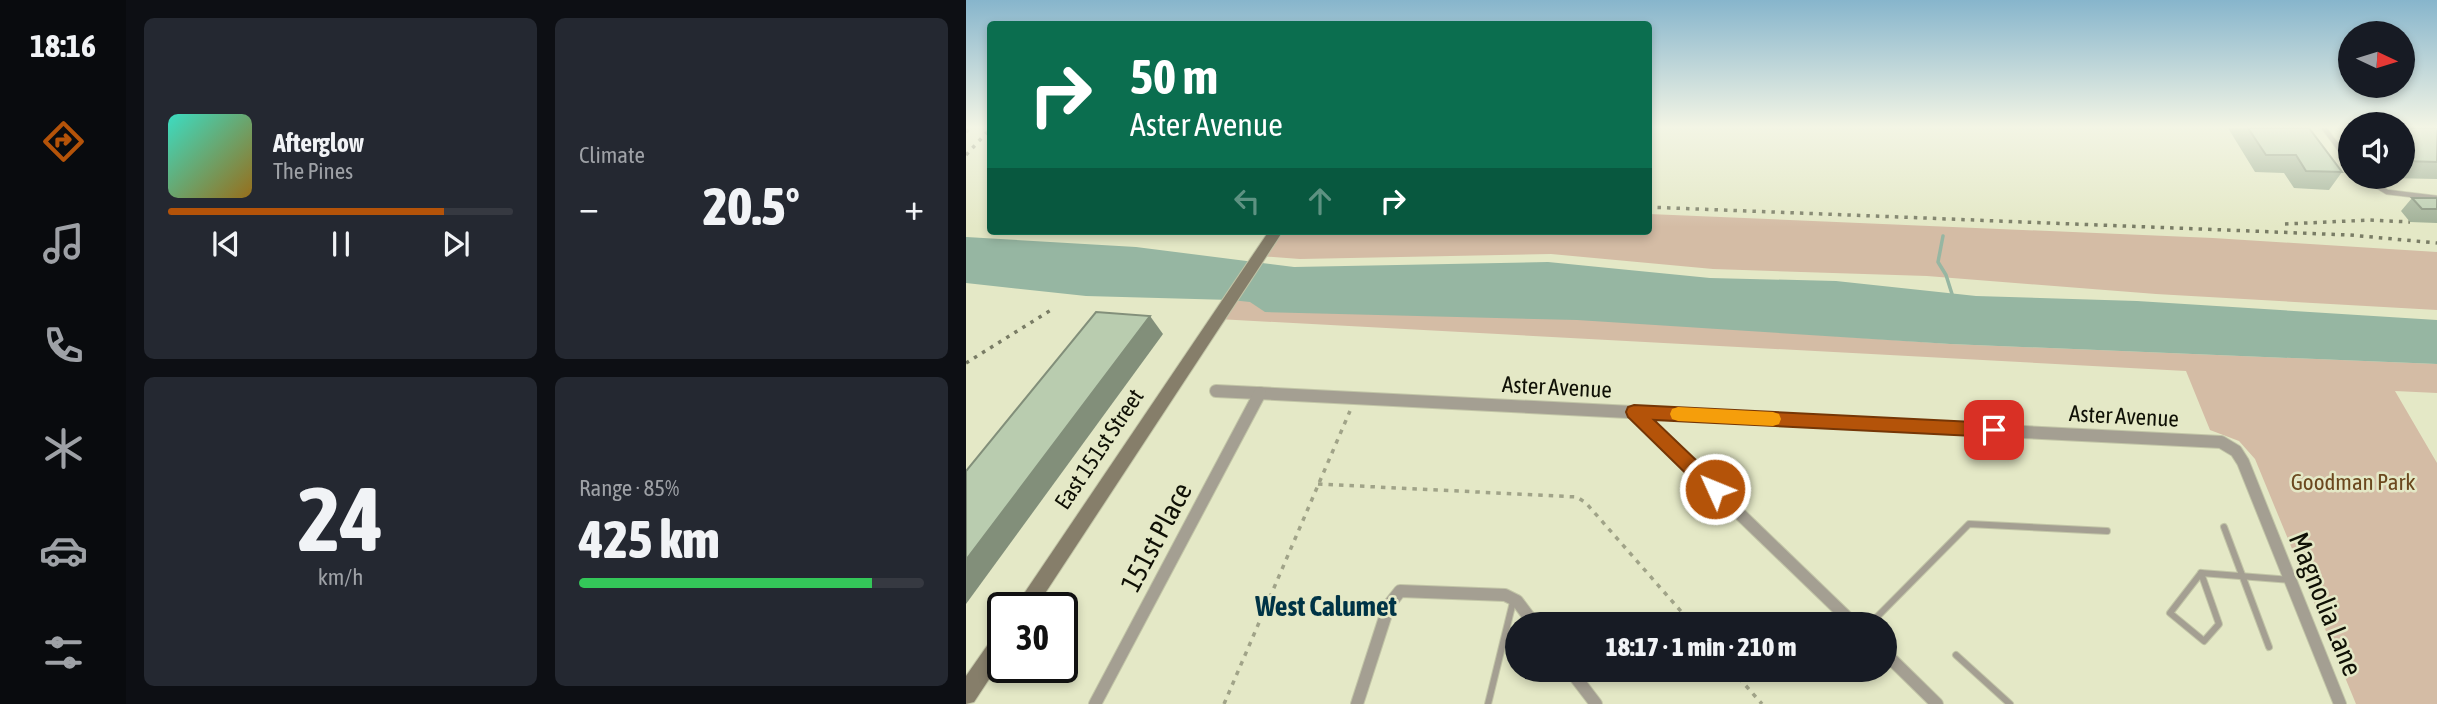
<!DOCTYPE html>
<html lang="en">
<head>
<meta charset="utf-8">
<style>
  :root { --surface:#171b24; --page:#242831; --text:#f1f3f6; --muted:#9ea1a6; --line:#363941; --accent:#b45309 }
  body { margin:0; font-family:"Asap Condensed",sans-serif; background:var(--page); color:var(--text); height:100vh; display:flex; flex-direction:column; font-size:26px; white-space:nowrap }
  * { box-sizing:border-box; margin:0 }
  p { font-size:23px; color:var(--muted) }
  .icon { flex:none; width:38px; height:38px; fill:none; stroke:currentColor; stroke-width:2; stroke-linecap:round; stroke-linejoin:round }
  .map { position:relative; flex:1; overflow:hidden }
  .side { display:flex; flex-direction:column; gap:18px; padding:18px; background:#0d0f14; width:840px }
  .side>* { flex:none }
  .banner { position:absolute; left:21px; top:21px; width:665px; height:214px; border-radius:7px; box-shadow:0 4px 10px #0003; background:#0b6e4f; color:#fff; overflow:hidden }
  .needle { width:46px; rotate:94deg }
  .buttons { position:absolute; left:1372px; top:21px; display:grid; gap:14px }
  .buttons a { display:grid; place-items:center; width:77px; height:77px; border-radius:50%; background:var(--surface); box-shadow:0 4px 10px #0003; font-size:35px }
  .speed { position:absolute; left:21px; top:592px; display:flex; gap:14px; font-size:35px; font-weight:700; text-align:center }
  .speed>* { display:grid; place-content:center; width:91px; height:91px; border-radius:50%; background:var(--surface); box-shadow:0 4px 10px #0003; line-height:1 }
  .speed .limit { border:4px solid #111; border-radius:10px; background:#fff; color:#111 }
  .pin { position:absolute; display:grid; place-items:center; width:60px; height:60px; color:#fff; margin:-30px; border-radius:14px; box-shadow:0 4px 10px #0006 }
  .me { position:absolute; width:77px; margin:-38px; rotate:314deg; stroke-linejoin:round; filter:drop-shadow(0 0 5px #0008) }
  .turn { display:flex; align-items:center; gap:24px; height:147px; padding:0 28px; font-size:32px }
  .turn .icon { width:91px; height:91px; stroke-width:2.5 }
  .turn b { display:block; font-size:49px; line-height:60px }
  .lanes { display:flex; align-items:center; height:66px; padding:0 28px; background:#0003; justify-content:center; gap:35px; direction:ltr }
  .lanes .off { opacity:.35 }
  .big { font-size:52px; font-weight:800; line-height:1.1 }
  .side .card { flex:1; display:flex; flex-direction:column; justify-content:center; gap:10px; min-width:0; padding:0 24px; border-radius:10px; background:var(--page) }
  .side .dial { align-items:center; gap:0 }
  .dial b { font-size:91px; line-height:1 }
  .song { display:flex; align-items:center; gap:21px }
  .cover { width:84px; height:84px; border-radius:10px; background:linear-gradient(135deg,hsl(170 70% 55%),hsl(40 70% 35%)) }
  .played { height:7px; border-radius:4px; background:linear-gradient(90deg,var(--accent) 80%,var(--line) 80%) }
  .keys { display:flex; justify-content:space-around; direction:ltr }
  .heat { display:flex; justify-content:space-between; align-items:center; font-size:38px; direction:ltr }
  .charge { height:10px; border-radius:5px; background:linear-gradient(90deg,#34c759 85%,var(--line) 0) }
  .side .tiles { flex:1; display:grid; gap:18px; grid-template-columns:repeat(2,1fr) }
  .trip { position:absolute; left:539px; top:612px; width:392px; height:70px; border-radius:35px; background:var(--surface); box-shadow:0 4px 10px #0003; font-weight:800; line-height:70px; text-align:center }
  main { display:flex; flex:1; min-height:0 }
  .tab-bar { display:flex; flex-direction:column; width:126px; justify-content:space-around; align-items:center; background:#090b0e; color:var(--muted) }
  .tab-bar .icon { width:49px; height:49px }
  .tab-bar .selected { color:var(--accent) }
  .tab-bar b { font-size:32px; color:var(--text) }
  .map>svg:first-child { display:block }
</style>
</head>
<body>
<main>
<nav class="tab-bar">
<b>18:16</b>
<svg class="icon selected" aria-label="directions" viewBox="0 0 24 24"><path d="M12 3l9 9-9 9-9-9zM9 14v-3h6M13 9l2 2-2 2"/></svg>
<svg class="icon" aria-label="music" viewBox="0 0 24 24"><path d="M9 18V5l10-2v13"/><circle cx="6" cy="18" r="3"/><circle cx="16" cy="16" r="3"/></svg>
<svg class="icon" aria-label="phone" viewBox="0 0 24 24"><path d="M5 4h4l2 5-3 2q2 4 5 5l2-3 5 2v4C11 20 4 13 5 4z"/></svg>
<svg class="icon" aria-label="climate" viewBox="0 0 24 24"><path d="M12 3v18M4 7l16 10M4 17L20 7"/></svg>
<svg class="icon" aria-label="car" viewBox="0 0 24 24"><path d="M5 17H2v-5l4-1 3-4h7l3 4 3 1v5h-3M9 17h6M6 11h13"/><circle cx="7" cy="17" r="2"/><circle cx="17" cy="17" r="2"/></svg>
<svg class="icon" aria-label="filters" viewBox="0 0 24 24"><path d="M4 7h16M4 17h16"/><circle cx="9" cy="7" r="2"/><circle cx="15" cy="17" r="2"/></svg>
</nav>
<section class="side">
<div class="tiles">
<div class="card">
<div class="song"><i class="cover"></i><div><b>Afterglow</b><p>The Pines</p></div></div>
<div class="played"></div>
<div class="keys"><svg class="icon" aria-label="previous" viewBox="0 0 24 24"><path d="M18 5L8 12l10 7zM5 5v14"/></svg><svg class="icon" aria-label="pause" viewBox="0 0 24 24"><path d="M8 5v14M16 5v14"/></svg><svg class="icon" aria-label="next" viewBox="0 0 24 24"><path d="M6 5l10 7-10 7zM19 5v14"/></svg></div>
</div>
<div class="card"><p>Climate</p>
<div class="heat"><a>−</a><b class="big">20.5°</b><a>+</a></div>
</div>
<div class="card dial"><b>24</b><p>km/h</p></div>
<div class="card"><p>Range · 85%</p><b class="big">425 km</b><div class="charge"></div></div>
</div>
</section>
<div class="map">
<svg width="1471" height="704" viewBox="0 0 1471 704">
  <rect width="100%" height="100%" fill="#e4e8c6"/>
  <g fill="#d4bca5">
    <path d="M 683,214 L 1247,238 L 1471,252 L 1471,310 L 1190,294 L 961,276 L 747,269 L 585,254 L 334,259 L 294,256 L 310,231 L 682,231 Z"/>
    <path d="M 265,300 L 615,318 L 984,344 L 1471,364 L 1471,393 L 1429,391 L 1471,463 L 1471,704 L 1390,704 L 1289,459 L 1273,441 L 1244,430 L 1220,371 L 252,319 Z"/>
  </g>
  <path fill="#96b6a2" d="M 0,237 L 170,247 L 328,267 L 582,262 L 744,278 L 870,281 L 1010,296 L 1171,301 L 1471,320 L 1471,364 L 984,344 L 611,320 L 299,312 L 284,302 L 265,300 L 120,296 L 0,283 Z"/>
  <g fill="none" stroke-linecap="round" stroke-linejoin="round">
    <path stroke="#96b6a2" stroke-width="3.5" d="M 977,236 L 972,262 L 980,275 L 986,294"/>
    <defs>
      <g id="lane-far1">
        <path d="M 1358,128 L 1384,163"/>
        <path d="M 1396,177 L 1421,192 L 1471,198"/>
      </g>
      <g id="lane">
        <path d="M 1258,527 L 1303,647"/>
        <path d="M 1235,573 L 1324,580"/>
        <path d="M 1235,573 L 1253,624 L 1238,641 L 1204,613 Z"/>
        <path d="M 903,625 L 1003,524 L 1141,531"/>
        <path d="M 990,655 L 1044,704"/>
        <path d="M 522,704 L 547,602"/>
      </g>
      <g id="street">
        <path d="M 250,391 L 1255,442 L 1270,451 L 1277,462 L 1374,704"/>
        <path d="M 668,412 L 889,625"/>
        <path d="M 919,653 L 971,704"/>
        <path d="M 604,670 L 630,704"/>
        <path d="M 129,704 L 294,393"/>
        <path d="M 391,704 L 423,605 L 434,591 L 539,595 L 551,601 L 569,625"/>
      </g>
      <g id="secondary">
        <path d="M 303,231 L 317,231 L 70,607 L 49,607 Z"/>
        <path d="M 37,630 L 37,658 L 8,702 L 0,704 L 0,676 L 30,633 Z"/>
      </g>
    </defs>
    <use href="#lane-far1" stroke="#c2c5a7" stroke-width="6"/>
    <use href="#lane" stroke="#c2c5a7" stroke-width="8"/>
    <use href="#street" stroke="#c2c5a7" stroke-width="14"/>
    <use href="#secondary" stroke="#c2c5a7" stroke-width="2"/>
    <g stroke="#a0a388" stroke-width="3.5" stroke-dasharray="4.5 6" stroke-linecap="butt">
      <path d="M 352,484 L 611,497 L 620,503 L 727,625"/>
      <path d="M 766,670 L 796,704"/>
      <path d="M 258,704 L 384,411"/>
    </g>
    <use href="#lane-far1" stroke="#a49f92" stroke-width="4.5"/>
    <use href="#lane" stroke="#a49f92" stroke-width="6"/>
    <use href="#street" stroke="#a49f92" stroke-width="12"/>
    <use href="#secondary" fill="#867e6a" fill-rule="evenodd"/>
    <g stroke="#797c65" stroke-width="3.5" stroke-dasharray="3.5 6" stroke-linecap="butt">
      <path d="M 0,132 L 4,128"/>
      <path d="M 0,155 L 24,129"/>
      <path d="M 682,207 L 1384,235 L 1471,243"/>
      <path d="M 1319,224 L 1404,220 L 1444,222"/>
      <path d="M 0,363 L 85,310"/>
    </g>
  </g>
  <g fill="#9faf96">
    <path d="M 1262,128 L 1343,128 L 1376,172 L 1363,190 L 1328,188 L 1318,173 L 1289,172 Z"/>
    <path d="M 1437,128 L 1471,128 L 1471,179 L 1422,178 L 1421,177 L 1437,177 Z"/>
    <path d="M 1446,198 L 1471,198 L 1471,223 L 1444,222 L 1435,211 Z"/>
  </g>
  <path fill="#828f7a" d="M 184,316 L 197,334 L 0,604 L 0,560 Z"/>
  <g fill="#b9ccaf" stroke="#828f7a" stroke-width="2">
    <path d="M 1282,128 L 1343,128 L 1376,172 L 1340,171 L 1330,155 L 1300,155 Z"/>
    <path d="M 1437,128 L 1471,128 L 1471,162 L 1437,161 Z"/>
    <path d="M 1446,198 L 1471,198 L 1471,209 L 1456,209 Z"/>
    <path d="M 130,312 L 184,316 L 0,560 L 0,471 Z"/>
  </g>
  <linearGradient id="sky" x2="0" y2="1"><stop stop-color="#87b5cc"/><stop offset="0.56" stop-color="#f3f5e5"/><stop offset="1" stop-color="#f3f5e5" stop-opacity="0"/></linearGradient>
  <rect width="1471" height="227" fill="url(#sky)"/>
  <path fill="#b45309" stroke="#753606" stroke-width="2" d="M 668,405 L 1028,423 L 1034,425 L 1036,430 L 1034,435 L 1028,437 L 688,420 L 755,484 L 758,489 L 755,495 L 749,497 L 742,495 L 662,417 L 660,412 L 662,407 Z"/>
  <path fill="#f59e0b" d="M 712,407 L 807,412 L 813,414 L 815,419 L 813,424 L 807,426 L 712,421 L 706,419 L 704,414 L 706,409 Z"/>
  <g text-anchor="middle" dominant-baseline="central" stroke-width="5" stroke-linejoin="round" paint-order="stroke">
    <g font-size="23" fill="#0f1005" stroke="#e4e8c6">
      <text transform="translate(591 387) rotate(3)">Aster Avenue</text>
      <text transform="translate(1158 416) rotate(3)">Aster Avenue</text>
      <text transform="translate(133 449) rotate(-56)">East 151st Street</text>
    </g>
    <g font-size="23" fill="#6b481e" stroke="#e4e8c6">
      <text x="1387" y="482">Goodman Park</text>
    </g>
    <g font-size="28" fill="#0f1005" stroke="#e4e8c6">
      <text transform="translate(190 537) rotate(-62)">151st Place</text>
      <text transform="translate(1360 604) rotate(68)">Magnolia Lane</text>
    </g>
    <g font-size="28" font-weight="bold" fill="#003446" stroke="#e4e8c6">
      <text x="360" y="606">West Calumet</text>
    </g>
  </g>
</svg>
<div class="buttons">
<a><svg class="needle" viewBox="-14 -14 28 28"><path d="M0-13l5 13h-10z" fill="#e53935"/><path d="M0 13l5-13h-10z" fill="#9ea1a6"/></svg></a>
<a><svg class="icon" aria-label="sound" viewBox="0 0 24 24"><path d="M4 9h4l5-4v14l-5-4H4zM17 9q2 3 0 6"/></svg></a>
</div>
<div class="speed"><div class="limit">30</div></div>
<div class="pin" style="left:1028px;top:430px;background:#d93025"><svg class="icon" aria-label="arrive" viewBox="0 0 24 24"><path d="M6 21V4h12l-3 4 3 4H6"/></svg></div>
<svg class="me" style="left:749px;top:489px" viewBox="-20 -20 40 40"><circle r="17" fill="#b45309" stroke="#fff" stroke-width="3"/><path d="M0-11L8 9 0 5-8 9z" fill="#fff"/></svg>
<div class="trip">18:17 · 1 min · 210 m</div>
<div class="banner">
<div class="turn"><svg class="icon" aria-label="right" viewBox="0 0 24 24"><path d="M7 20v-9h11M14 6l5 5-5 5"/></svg><div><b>50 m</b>Aster Avenue</div></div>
<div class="lanes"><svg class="icon off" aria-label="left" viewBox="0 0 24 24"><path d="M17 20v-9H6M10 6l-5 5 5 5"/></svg><svg class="icon off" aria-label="ahead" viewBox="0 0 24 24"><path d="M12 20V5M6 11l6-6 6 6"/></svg><svg class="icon" aria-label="right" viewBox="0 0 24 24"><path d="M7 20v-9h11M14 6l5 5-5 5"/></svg></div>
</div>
</div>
</main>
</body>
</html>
